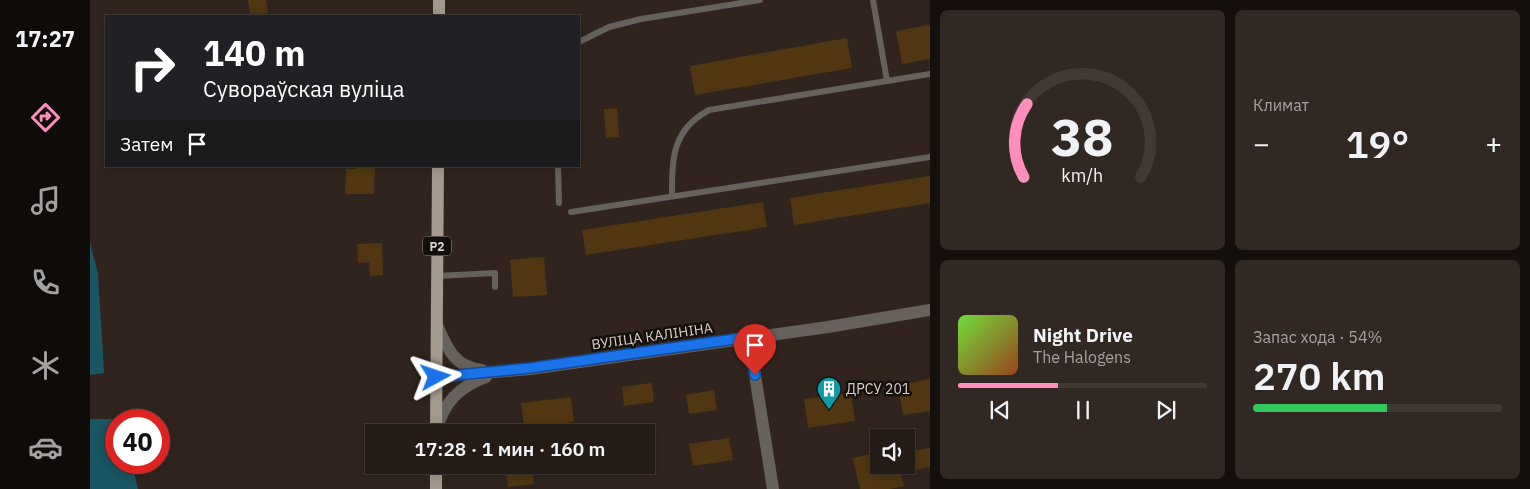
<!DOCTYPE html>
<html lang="ru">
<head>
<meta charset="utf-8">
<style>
  :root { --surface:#251b16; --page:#312823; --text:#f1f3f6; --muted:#a3a1a1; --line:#423935; --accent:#fe8ebc }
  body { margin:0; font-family:"IBM Plex Sans",sans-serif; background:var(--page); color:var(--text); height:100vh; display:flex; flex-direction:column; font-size:19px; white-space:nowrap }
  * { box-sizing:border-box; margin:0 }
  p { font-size:16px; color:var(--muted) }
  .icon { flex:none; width:28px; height:28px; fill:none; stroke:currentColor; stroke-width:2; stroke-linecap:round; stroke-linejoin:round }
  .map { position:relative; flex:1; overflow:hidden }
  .sheet { display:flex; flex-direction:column; gap:10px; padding:10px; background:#140f0c; width:600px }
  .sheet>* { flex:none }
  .guide { position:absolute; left:15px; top:15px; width:475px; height:152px; border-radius:0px; box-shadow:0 2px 12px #0003,0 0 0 1px var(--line); background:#202124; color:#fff; overflow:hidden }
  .controls { position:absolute; left:780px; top:429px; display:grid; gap:10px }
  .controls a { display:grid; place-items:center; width:45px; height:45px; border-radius:0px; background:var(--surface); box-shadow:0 2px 12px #0003,0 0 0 1px var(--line); font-size:25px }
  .speed { position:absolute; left:15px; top:409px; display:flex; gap:10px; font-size:25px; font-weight:700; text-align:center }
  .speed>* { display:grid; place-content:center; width:65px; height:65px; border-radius:50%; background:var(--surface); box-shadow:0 2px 12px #0003,0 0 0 1px var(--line); line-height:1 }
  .speed .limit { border:8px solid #d22; background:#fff; color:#111 }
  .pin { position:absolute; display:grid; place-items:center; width:42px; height:42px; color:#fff; margin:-51px -21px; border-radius:50% 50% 50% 0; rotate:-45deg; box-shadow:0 0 5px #0007 }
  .pin .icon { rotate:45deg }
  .me { position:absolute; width:55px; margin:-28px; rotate:85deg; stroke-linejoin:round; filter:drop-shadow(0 0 4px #0008) }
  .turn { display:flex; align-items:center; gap:18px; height:105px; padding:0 15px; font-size:22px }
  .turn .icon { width:65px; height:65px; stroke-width:2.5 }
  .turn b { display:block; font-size:35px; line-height:42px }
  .then { display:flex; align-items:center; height:48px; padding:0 15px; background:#0003; gap:10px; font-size:19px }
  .big { font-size:38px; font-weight:600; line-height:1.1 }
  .sheet .tile { flex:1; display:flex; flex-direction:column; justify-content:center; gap:8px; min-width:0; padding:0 18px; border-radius:8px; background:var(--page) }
  .sheet .dial { align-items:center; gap:0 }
  .dial svg { height:130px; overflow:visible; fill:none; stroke:var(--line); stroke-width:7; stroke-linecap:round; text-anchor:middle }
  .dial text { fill:var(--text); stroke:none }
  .song { display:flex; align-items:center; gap:15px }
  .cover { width:60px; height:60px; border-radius:8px; background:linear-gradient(135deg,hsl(100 70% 55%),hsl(20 70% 35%)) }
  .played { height:5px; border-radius:2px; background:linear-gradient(90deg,var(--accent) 40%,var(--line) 40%) }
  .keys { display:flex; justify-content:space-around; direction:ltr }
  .heat { display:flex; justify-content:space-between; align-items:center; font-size:28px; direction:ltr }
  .charge { height:8px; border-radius:4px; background:linear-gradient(90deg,#34c759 54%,var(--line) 0) }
  .sheet .tiles { flex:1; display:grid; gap:10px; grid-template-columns:repeat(2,1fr) }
  .trip { position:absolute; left:275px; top:424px; width:290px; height:50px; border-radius:0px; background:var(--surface); box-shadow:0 2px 12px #0003,0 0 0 1px var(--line); font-weight:600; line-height:50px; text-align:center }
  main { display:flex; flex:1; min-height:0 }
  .tab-bar { display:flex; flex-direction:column; width:90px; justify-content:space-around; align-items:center; background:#0f0b09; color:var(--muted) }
  .tab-bar .icon { width:35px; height:35px }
  .tab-bar .selected { color:var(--accent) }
  .tab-bar b { font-size:22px; color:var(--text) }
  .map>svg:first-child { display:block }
</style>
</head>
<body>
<main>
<nav class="tab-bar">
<b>17:27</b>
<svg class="icon selected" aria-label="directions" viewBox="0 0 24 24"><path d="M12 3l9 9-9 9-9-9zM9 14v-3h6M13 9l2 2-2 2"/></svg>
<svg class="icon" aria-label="music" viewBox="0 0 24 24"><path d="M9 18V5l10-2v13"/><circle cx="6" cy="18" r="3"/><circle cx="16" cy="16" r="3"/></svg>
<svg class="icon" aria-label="phone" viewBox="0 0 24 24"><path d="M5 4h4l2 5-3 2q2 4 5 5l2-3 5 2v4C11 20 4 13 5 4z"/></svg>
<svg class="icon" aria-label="climate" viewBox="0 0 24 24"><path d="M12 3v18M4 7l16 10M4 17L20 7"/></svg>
<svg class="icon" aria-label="car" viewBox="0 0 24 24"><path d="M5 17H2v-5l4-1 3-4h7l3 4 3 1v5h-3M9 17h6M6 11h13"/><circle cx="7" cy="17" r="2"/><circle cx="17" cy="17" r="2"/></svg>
</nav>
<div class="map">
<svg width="840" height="489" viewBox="0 0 840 489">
  <rect width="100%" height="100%" fill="#31241e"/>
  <g fill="#195562">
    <path d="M 0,243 L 8,273 L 14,373 L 0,375 Z"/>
    <path d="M 0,419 L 32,419 L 32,420 L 26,420 L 26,462 L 42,463 L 48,489 L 0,489 Z"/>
  </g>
  <g fill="#503711">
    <path d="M 158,0 L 176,0 L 178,13 L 160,15 Z"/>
    <path d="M 840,25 L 840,59 L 812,64 L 806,31 Z"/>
    <path d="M 757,38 L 762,68 L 605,95 L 600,66 Z"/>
    <path d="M 527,108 L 529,137 L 516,138 L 514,109 Z"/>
    <path d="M 266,166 L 285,166 L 284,194 L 255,194 L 256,169 L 266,169 Z"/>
    <path d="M 840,176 L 840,203 L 704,225 L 700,198 Z"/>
    <path d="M 673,202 L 677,227 L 496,255 L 492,230 Z"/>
    <path d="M 292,243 L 293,275 L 280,276 L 279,262 L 268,263 L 267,244 Z"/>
    <path d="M 454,257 L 457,295 L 423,297 L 420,260 Z"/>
    <path d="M 840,379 L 840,411 L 813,415 L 808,385 Z"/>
    <path d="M 562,383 L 564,402 L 534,406 L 532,387 Z"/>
    <path d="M 624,390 L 627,410 L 599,414 L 596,395 Z"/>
    <path d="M 761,393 L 765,421 L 718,428 L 714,399 Z"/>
    <path d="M 481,397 L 484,422 L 434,427 L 431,403 Z"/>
    <path d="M 639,438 L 643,460 L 603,466 L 599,444 Z"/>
    <path d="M 840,448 L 840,467 L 823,470 L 821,451 Z"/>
    <path d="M 789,452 L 789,465 L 809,465 L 814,486 L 800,489 L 770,489 L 763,458 Z"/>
    <path d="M 415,465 L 434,465 L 434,467 L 442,466 L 444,484 L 418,487 Z"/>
  </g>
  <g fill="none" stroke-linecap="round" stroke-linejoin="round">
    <g stroke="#66615c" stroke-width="6">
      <path d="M 783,0 L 797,81"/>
      <path d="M 489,42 L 519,27 L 551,19 L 670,0"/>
      <path d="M 468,166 L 469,203"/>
      <path d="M 582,196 C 582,158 582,130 619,110 L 840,74"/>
      <path d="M 481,212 L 840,157"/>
      <path d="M 347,276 L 405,273 L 405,287"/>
    </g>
    <path stroke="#66615c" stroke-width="12" d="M 659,337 L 683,489"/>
    <g stroke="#66615c" stroke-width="12">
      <path d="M 347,325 C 357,348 364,367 392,370"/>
      <path d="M 346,377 L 440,369 L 738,327 L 840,310"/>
      <path d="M 347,429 C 354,402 370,386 396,377"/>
    </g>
    <g stroke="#a49a8f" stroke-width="12">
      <path d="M 349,16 L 349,0"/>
      <path d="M 346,432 L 348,166"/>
      <path d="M 346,489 L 346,465"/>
    </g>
  </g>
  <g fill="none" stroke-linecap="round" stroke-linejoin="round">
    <defs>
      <path id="route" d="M 346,377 L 440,368 L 659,337 L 665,375"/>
    </defs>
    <use href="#route" stroke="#114b97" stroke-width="12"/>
    <use href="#route" stroke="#1a73e8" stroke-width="9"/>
  </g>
  <defs>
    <symbol id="building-pin" viewBox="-11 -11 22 30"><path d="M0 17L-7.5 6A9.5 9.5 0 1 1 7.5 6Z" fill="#0f9aa8" stroke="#150f0c"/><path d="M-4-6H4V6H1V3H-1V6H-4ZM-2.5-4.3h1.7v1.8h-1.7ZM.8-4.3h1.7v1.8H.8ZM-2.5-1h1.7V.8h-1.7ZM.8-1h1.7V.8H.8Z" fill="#fff"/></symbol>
  </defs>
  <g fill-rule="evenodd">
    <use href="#building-pin" x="725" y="375" width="28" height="38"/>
  </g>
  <g text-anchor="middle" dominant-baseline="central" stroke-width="5" stroke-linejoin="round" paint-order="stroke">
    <rect fill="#150f0c" stroke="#9e9692" stroke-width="1" x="333" y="236.5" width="28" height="19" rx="4"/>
    <g font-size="12" font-weight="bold" fill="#d8d0cc">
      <text x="347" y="246">Р2</text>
    </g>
    <g font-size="14" fill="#d8d0cc" stroke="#150f0c">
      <text transform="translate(562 336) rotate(-8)">ВУЛІЦА КАЛІНІНА</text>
    </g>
    <g font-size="14" fill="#d8d0cc" stroke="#150f0c" text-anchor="start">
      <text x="756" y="389">ДРСУ 201</text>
    </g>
  </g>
</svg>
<div class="controls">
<a><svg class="icon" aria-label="sound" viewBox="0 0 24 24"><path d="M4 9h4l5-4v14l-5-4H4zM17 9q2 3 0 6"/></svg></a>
</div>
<div class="speed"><div class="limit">40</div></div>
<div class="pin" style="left:665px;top:375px;background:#d93025"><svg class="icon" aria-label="arrive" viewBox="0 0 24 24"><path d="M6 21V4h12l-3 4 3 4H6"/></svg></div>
<svg class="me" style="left:346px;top:377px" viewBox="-20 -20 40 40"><path d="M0-17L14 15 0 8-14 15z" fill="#1a73e8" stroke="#fff" stroke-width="4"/></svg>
<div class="trip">17:28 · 1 мин · 160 m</div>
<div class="guide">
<div class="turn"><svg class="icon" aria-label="right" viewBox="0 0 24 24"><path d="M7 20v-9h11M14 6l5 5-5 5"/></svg><div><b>140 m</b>Сувораўская вуліца</div></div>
<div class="then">Затем<svg class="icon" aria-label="arrive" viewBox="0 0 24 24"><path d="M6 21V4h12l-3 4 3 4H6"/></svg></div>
</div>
</div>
<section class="sheet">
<div class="tiles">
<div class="tile dial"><svg viewBox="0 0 100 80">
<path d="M14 69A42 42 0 1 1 86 69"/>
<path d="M14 69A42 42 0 0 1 16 24" stroke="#fe8ebc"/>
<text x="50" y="56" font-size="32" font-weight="700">38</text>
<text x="50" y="72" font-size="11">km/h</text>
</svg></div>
<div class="tile"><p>Климат</p>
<div class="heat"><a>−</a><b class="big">19°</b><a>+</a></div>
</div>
<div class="tile">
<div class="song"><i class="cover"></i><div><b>Night Drive</b><p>The Halogens</p></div></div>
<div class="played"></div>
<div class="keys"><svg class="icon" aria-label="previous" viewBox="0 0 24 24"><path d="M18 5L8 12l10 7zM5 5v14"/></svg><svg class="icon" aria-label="pause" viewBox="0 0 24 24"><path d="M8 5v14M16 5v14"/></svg><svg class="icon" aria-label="next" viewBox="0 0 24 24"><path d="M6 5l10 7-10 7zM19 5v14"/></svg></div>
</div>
<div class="tile"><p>Запас хода · 54%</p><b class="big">270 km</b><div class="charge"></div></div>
</div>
</section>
</main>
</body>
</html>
